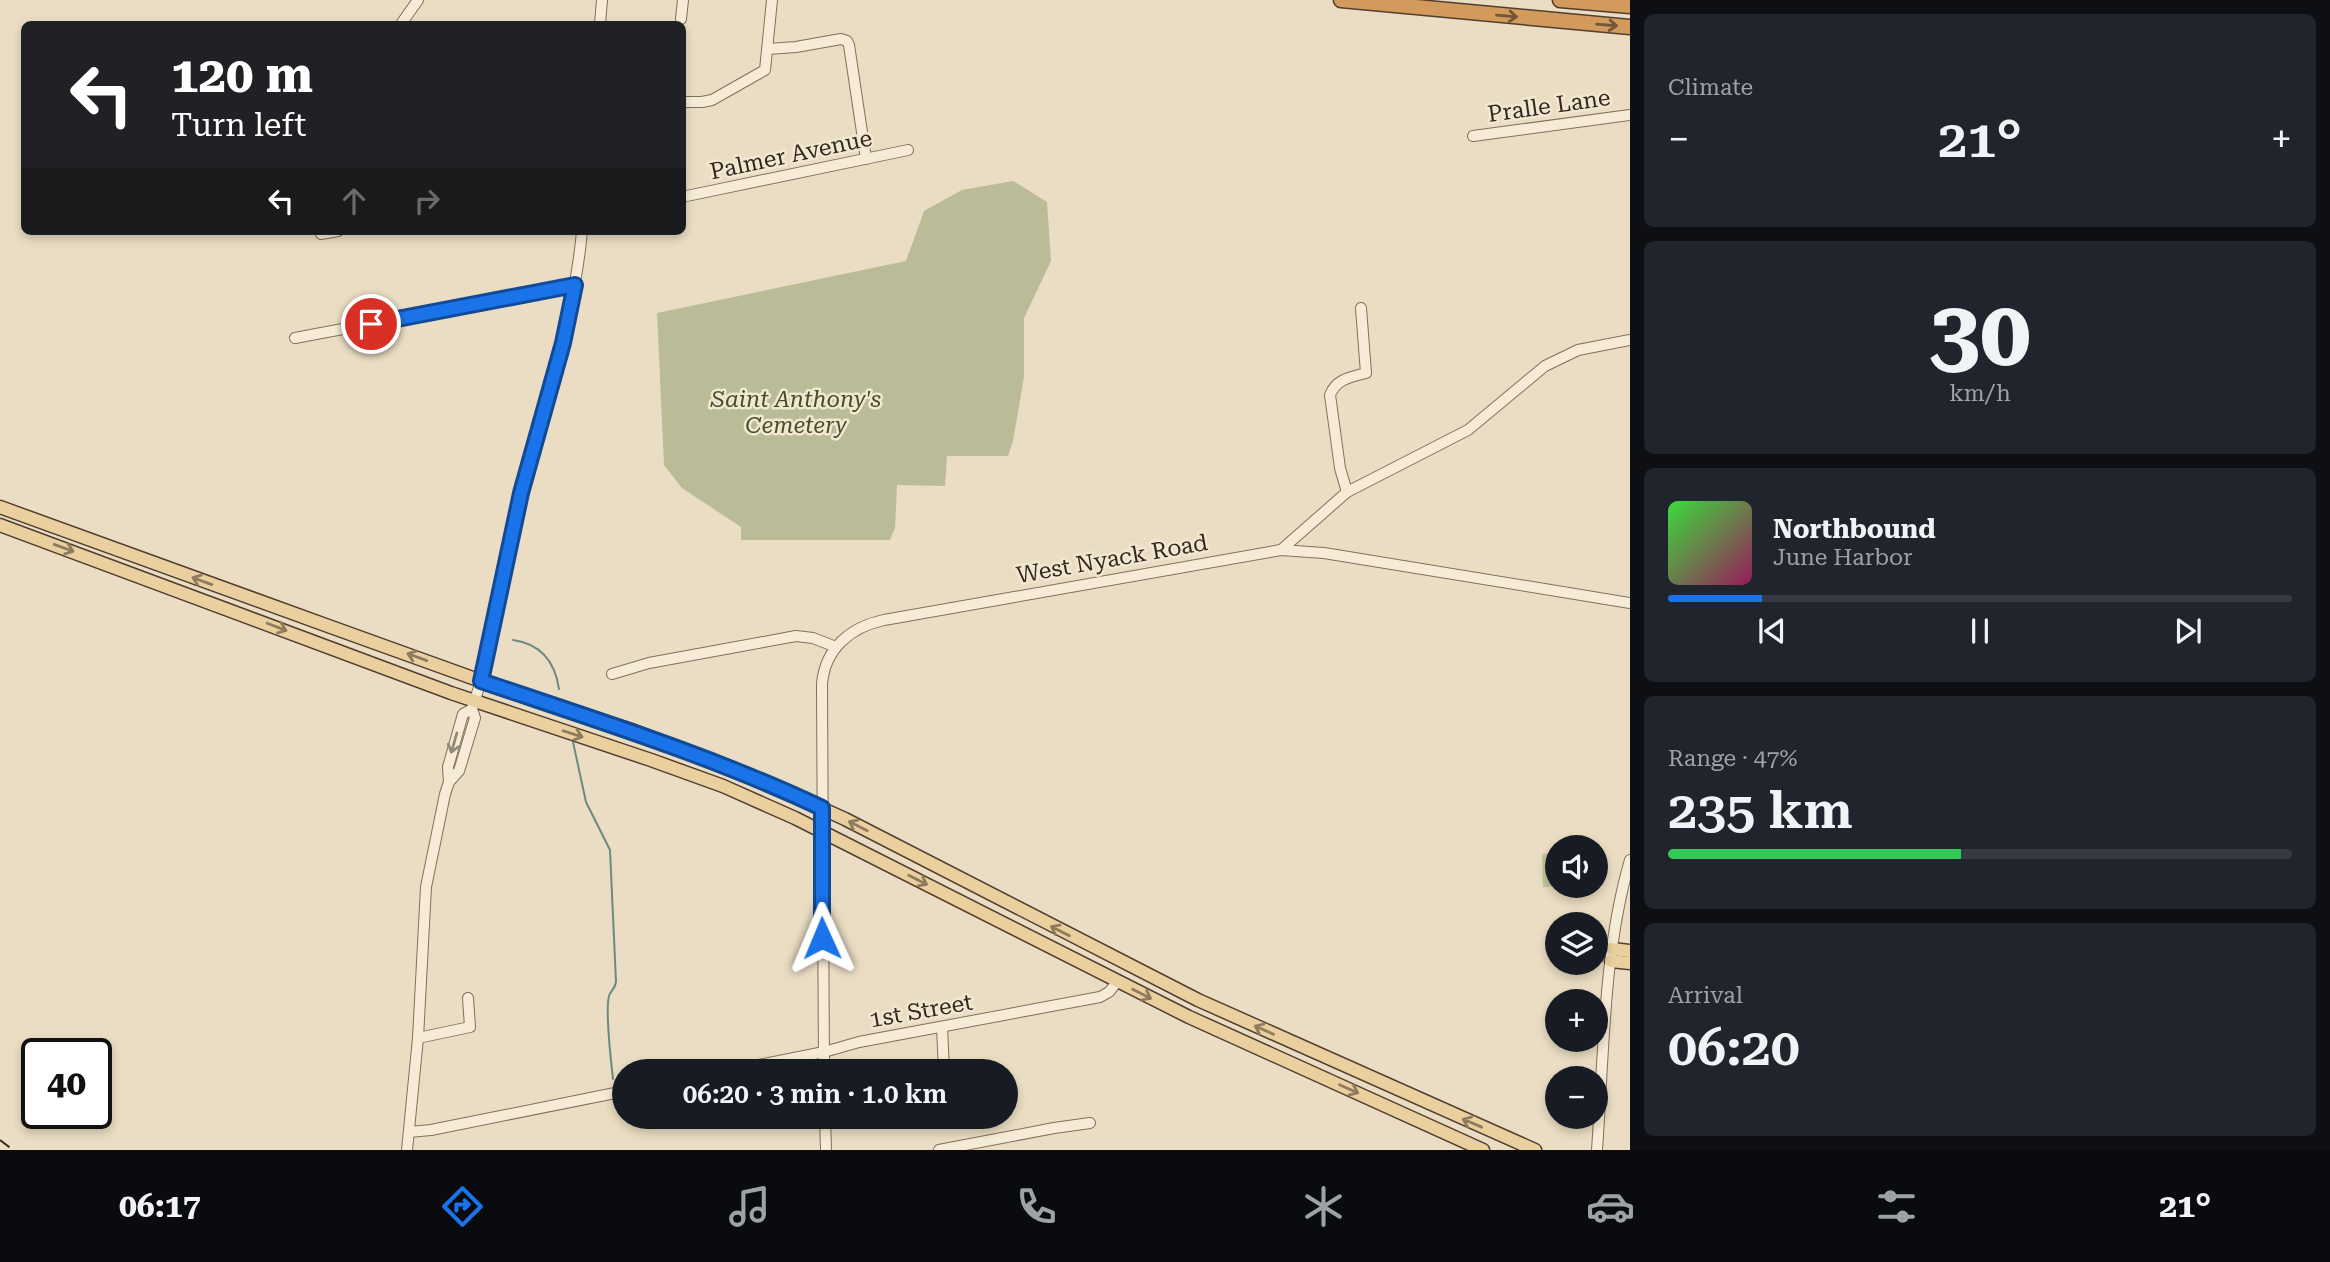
<!DOCTYPE html>
<html lang="en">
<head>
<meta charset="utf-8">
<style>
  :root { --surface:#171b24; --page:#20242c; --text:#f1f3f6; --muted:#9ea1a6; --line:#363941; --accent:#1a73e8 }
  body { margin:0; font-family:"Roboto Serif",serif; background:var(--page); color:var(--text); height:100vh; display:flex; flex-direction:column; font-size:26px; white-space:nowrap }
  * { box-sizing:border-box; margin:0 }
  p { font-size:23px; color:var(--muted) }
  .icon { flex:none; width:38px; height:38px; fill:none; stroke:currentColor; stroke-width:2; stroke-linecap:round; stroke-linejoin:round }
  .map { position:relative; flex:1; overflow:hidden }
  .sheet { display:flex; flex-direction:column; gap:14px; padding:14px; background:#0d0f14; width:700px }
  .sheet>* { flex:none }
  .guide { position:absolute; left:21px; top:21px; width:665px; height:214px; border-radius:10px; box-shadow:0 4px 10px #0003; background:#202124; color:#fff; overflow:hidden }
  .controls { position:absolute; left:1545px; top:835px; display:grid; gap:14px }
  .controls a { display:grid; place-items:center; width:63px; height:63px; border-radius:50%; background:var(--surface); box-shadow:0 4px 10px #0003; font-size:35px }
  .speed { position:absolute; left:21px; top:1038px; display:flex; gap:14px; font-size:35px; font-weight:700; text-align:center }
  .speed>* { display:grid; place-content:center; width:91px; height:91px; border-radius:50%; background:var(--surface); box-shadow:0 4px 10px #0003; line-height:1 }
  .speed .limit { border:4px solid #111; border-radius:10px; background:#fff; color:#111 }
  .pin { position:absolute; display:grid; place-items:center; width:60px; height:60px; color:#fff; margin:-30px; border:4px solid #fff; border-radius:50%; box-shadow:0 2px 7px #0007 }
  .me { position:absolute; width:77px; margin:-38px; rotate:359deg; stroke-linejoin:round; filter:drop-shadow(0 0 5px #0008) }
  .turn { display:flex; align-items:center; gap:24px; height:147px; padding:0 35px; font-size:32px }
  .turn .icon { width:91px; height:91px; stroke-width:2.5 }
  .turn b { display:block; font-size:49px; line-height:60px }
  .lanes { display:flex; align-items:center; height:66px; padding:0 35px; background:#0003; justify-content:center; gap:35px; direction:ltr }
  .lanes .off { opacity:.35 }
  .big { font-size:52px; font-weight:600; line-height:1.1 }
  .sheet .widget { flex:1; display:flex; flex-direction:column; justify-content:center; gap:10px; min-width:0; padding:0 24px; border-radius:10px; background:var(--page) }
  .sheet .dial { align-items:center; gap:0 }
  .dial b { font-size:91px; line-height:1 }
  .song { display:flex; align-items:center; gap:21px }
  .cover { width:84px; height:84px; border-radius:10px; background:linear-gradient(135deg,hsl(120 70% 55%),hsl(330 70% 35%)) }
  .played { height:7px; border-radius:4px; background:linear-gradient(90deg,var(--accent) 15%,var(--line) 15%) }
  .keys { display:flex; justify-content:space-around; direction:ltr }
  .heat { display:flex; justify-content:space-between; align-items:center; font-size:38px; direction:ltr }
  .charge { height:10px; border-radius:5px; background:linear-gradient(90deg,#34c759 47%,var(--line) 0) }
  .trip { position:absolute; left:612px; top:1059px; width:406px; height:70px; border-radius:35px; background:var(--surface); box-shadow:0 4px 10px #0003; font-weight:600; line-height:70px; text-align:center }
  .tabs { display:flex; height:112px; justify-content:space-around; align-items:center; background:#090b0e; color:var(--muted) }
  .tabs .icon { width:49px; height:49px }
  .tabs .selected { color:var(--accent) }
  .tabs b { font-size:32px; color:var(--text) }
  main { display:flex; flex:1; min-height:0 }
  .map>svg:first-child { display:block }
</style>
</head>
<body>
<main>
<div class="map">
<svg width="1630" height="1150" viewBox="0 0 1630 1150">
  <rect width="100%" height="100%" fill="#eaddc3"/>
  <path fill="#c3c798" d="M 1557,853 L 1558,886 L 1567,886 L 1543,887 L 1542,854 Z"/>
  <path fill="#b9bc97" d="M 1013,181 L 1047,202 L 1051,261 L 1024,318 L 1024,377 L 1013,441 L 1008,456 L 947,456 L 945,486 L 897,485 L 895,528 L 890,540 L 741,540 L 741,527 L 682,488 L 664,465 L 657,313 L 906,261 L 924,211 L 962,190 Z"/>
  <g fill="none" stroke-linecap="round" stroke-linejoin="round">
    <g stroke="#6d8a82" stroke-width="2">
      <path d="M 513,640 C 541,644 555,661 559,689"/>
      <path d="M 573,742 L 586,802 L 610,850 L 616,982 C 615,989 611,990 609,996 C 605,1012 611,1061 613,1079"/>
    </g>
    <defs>
      <g id="minor">
        <path d="M 681,19 L 683,0"/>
        <path d="M 401,24 L 418,0"/>
        <path d="M 600,24 L 602,0"/>
        <path d="M 768,49 L 796,47 L 841,39 L 847,41 L 849,45 L 866,159"/>
        <path d="M 682,102 L 702,102 L 712,100 L 765,70 L 772,0"/>
        <path d="M 1473,136 L 1630,115"/>
        <path d="M 682,197 L 908,150"/>
        <path d="M 321,234 L 338,231"/>
        <path d="M 295,338 L 575,285"/>
        <path d="M 1347,492 L 1340,468 L 1330,395 C 1336,379 1351,377 1366,373 L 1361,308"/>
        <path d="M 1281,550 L 1347,492 L 1468,430 L 1545,366 L 1578,350 L 1630,340"/>
        <path d="M 612,674 L 649,663 L 796,636 L 813,638 L 836,647"/>
        <path d="M 449,782 L 448,767 L 463,714 L 472,709"/>
        <path d="M 942,1027 L 944,1071"/>
        <path d="M 418,1038 L 470,1027 L 468,998"/>
        <path d="M 728,1071 L 824,1052 L 859,1042 L 1100,997 L 1109,992 L 1117,982"/>
        <path d="M 824,1071 L 822,684 C 825,648 851,627 884,620 L 1281,550 L 1324,553 L 1630,603"/>
        <path d="M 825,1116 L 826,1150"/>
        <path d="M 409,1132 L 431,1130 L 625,1091"/>
        <path d="M 407,1150 L 418,1038 L 426,887 L 445,794 L 449,782 L 459,771 L 475,718 L 472,709 L 481,681 C 495,618 505,554 521,492 C 543,405 574,321 582,231"/>
        <path d="M 939,1150 L 1054,1128 L 1090,1123"/>
        <path d="M 1597,1150 C 1604,1053 1603,953 1630,860"/>
      </g>
      <g id="major">
        <path d="M 0,507 L 331,627 L 481,681 L 634,731 L 732,768 L 845,819 L 1198,1000 L 1535,1150"/>
        <path d="M 0,525 L 451,693 L 651,760 L 723,786 L 795,818 L 1189,1017 L 1483,1150"/>
        <path d="M 1612,949 L 1630,951"/>
        <path d="M 1611,961 L 1630,963"/>
      </g>
      <g id="highway">
        <path d="M 1341,0 L 1630,27"/>
        <path d="M 1560,0 L 1630,6"/>
      </g>
    </defs>
    <use href="#minor" stroke="#836f5c" stroke-width="12"/>
    <use href="#major" stroke="#513e30" stroke-width="15"/>
    <use href="#highway" stroke="#513e30" stroke-width="17"/>
    <use href="#minor" stroke="#f5ebd6" stroke-width="10"/>
    <use href="#major" stroke="#ead09e" stroke-width="12"/>
    <use href="#highway" stroke="#d29a5b" stroke-width="14"/>
    <path stroke="#34281e" stroke-width="2" stroke-dasharray="12 12" stroke-linecap="butt" d="M 0,1140 L 13,1150"/>
  </g>
  <defs><path id="oneway-shaft" d="M-6 0H5M1.5-3L5.5 0L1.5 3" fill="none" stroke-width="1.6" stroke-linecap="round" stroke-linejoin="round" transform="scale(1.75)"/></defs>
  <g stroke="#735636">
    <use href="#oneway-shaft" transform="translate(1507 16) rotate(5)"/>
    <use href="#oneway-shaft" transform="translate(1607 25) rotate(5)"/>
  </g>
  <g stroke="#8f7c5e">
    <use href="#oneway-shaft" transform="translate(64 548) rotate(20)"/>
    <use href="#oneway-shaft" transform="translate(202 581) rotate(-160)"/>
    <use href="#oneway-shaft" transform="translate(277 627) rotate(21)"/>
    <use href="#oneway-shaft" transform="translate(417 657) rotate(-160)"/>
    <use href="#oneway-shaft" transform="translate(573 734) rotate(18)"/>
    <use href="#oneway-shaft" transform="translate(858 826) rotate(-153)"/>
    <use href="#oneway-shaft" transform="translate(918 880) rotate(27)"/>
    <use href="#oneway-shaft" transform="translate(1060 931) rotate(-153)"/>
    <use href="#oneway-shaft" transform="translate(1142 994) rotate(27)"/>
    <use href="#oneway-shaft" transform="translate(1264 1030) rotate(-156)"/>
    <use href="#oneway-shaft" transform="translate(1349 1089) rotate(24)"/>
    <use href="#oneway-shaft" transform="translate(1472 1123) rotate(-157)"/>
  </g>
  <use stroke="#948a7a" href="#oneway-shaft" transform="translate(454 743) rotate(106)"/>
  <g fill="none" stroke-linecap="round" stroke-linejoin="round">
    <defs>
      <path id="route" d="M 371,324 L 575,285 L 563,343 L 521,493 L 481,681 C 596,720 712,756 822,808 L 822,938"/>
    </defs>
    <use href="#route" stroke="#114b97" stroke-width="18"/>
    <use href="#route" stroke="#1a73e8" stroke-width="12"/>
  </g>
  <g text-anchor="middle" dominant-baseline="central" stroke-width="5" stroke-linejoin="round" paint-order="stroke">
    <g font-size="23" fill="#34281e" stroke="#f2e8d2">
      <text transform="translate(1549 106) rotate(-8)">Pralle Lane</text>
      <text transform="translate(791 155) rotate(-12)">Palmer Avenue</text>
      <text transform="translate(1112 559) rotate(-10)">West Nyack Road</text>
      <text transform="translate(921 1011) rotate(-10)">1st Street</text>
    </g>
    <g font-size="23" font-style="italic" fill="#464e27" stroke="#f2e8d2">
      <text x="796" y="399">Saint Anthony's<tspan x="796" dy="26">Cemetery</tspan></text>
    </g>
  </g>
</svg>
<div class="controls">
<a><svg class="icon" aria-label="sound" viewBox="0 0 24 24"><path d="M4 9h4l5-4v14l-5-4H4zM17 9q2 3 0 6"/></svg></a>
<a><svg class="icon" aria-label="layers" viewBox="0 0 24 24"><path d="M12 4l9 5-9 5-9-5zM3 14l9 5 9-5"/></svg></a>
<a>+</a>
<a>−</a>
</div>
<div class="speed"><div class="limit">40</div></div>
<div class="pin" style="left:371px;top:324px;background:#d93025"><svg class="icon" aria-label="arrive" viewBox="0 0 24 24"><path d="M6 21V4h12l-3 4 3 4H6"/></svg></div>
<svg class="me" style="left:822px;top:938px" viewBox="-20 -20 40 40"><path d="M0-17L14 15 0 8-14 15z" fill="#1a73e8" stroke="#fff" stroke-width="4"/></svg>
<div class="trip">06:20 · 3 min · 1.0 km</div>
<div class="guide">
<div class="turn"><svg class="icon" aria-label="left" viewBox="0 0 24 24"><path d="M17 20v-9H6M10 6l-5 5 5 5"/></svg><div><b>120 m</b>Turn left</div></div>
<div class="lanes"><svg class="icon" aria-label="left" viewBox="0 0 24 24"><path d="M17 20v-9H6M10 6l-5 5 5 5"/></svg><svg class="icon off" aria-label="ahead" viewBox="0 0 24 24"><path d="M12 20V5M6 11l6-6 6 6"/></svg><svg class="icon off" aria-label="right" viewBox="0 0 24 24"><path d="M7 20v-9h11M14 6l5 5-5 5"/></svg></div>
</div>
</div>
<section class="sheet">
<div class="widget"><p>Climate</p>
<div class="heat"><a>−</a><b class="big">21°</b><a>+</a></div>
</div>
<div class="widget dial"><b>30</b><p>km/h</p></div>
<div class="widget">
<div class="song"><i class="cover"></i><div><b>Northbound</b><p>June Harbor</p></div></div>
<div class="played"></div>
<div class="keys"><svg class="icon" aria-label="previous" viewBox="0 0 24 24"><path d="M18 5L8 12l10 7zM5 5v14"/></svg><svg class="icon" aria-label="pause" viewBox="0 0 24 24"><path d="M8 5v14M16 5v14"/></svg><svg class="icon" aria-label="next" viewBox="0 0 24 24"><path d="M6 5l10 7-10 7zM19 5v14"/></svg></div>
</div>
<div class="widget"><p>Range · 47%</p><b class="big">235 km</b><div class="charge"></div></div>
<div class="widget"><p>Arrival</p><b class="big">06:20</b></div>
</section>
</main>
<nav class="tabs">
<b>06:17</b>
<svg class="icon selected" aria-label="directions" viewBox="0 0 24 24"><path d="M12 3l9 9-9 9-9-9zM9 14v-3h6M13 9l2 2-2 2"/></svg>
<svg class="icon" aria-label="music" viewBox="0 0 24 24"><path d="M9 18V5l10-2v13"/><circle cx="6" cy="18" r="3"/><circle cx="16" cy="16" r="3"/></svg>
<svg class="icon" aria-label="phone" viewBox="0 0 24 24"><path d="M5 4h4l2 5-3 2q2 4 5 5l2-3 5 2v4C11 20 4 13 5 4z"/></svg>
<svg class="icon" aria-label="climate" viewBox="0 0 24 24"><path d="M12 3v18M4 7l16 10M4 17L20 7"/></svg>
<svg class="icon" aria-label="car" viewBox="0 0 24 24"><path d="M5 17H2v-5l4-1 3-4h7l3 4 3 1v5h-3M9 17h6M6 11h13"/><circle cx="7" cy="17" r="2"/><circle cx="17" cy="17" r="2"/></svg>
<svg class="icon" aria-label="filters" viewBox="0 0 24 24"><path d="M4 7h16M4 17h16"/><circle cx="9" cy="7" r="2"/><circle cx="15" cy="17" r="2"/></svg>
<b>21°</b>
</nav>
</body>
</html>
